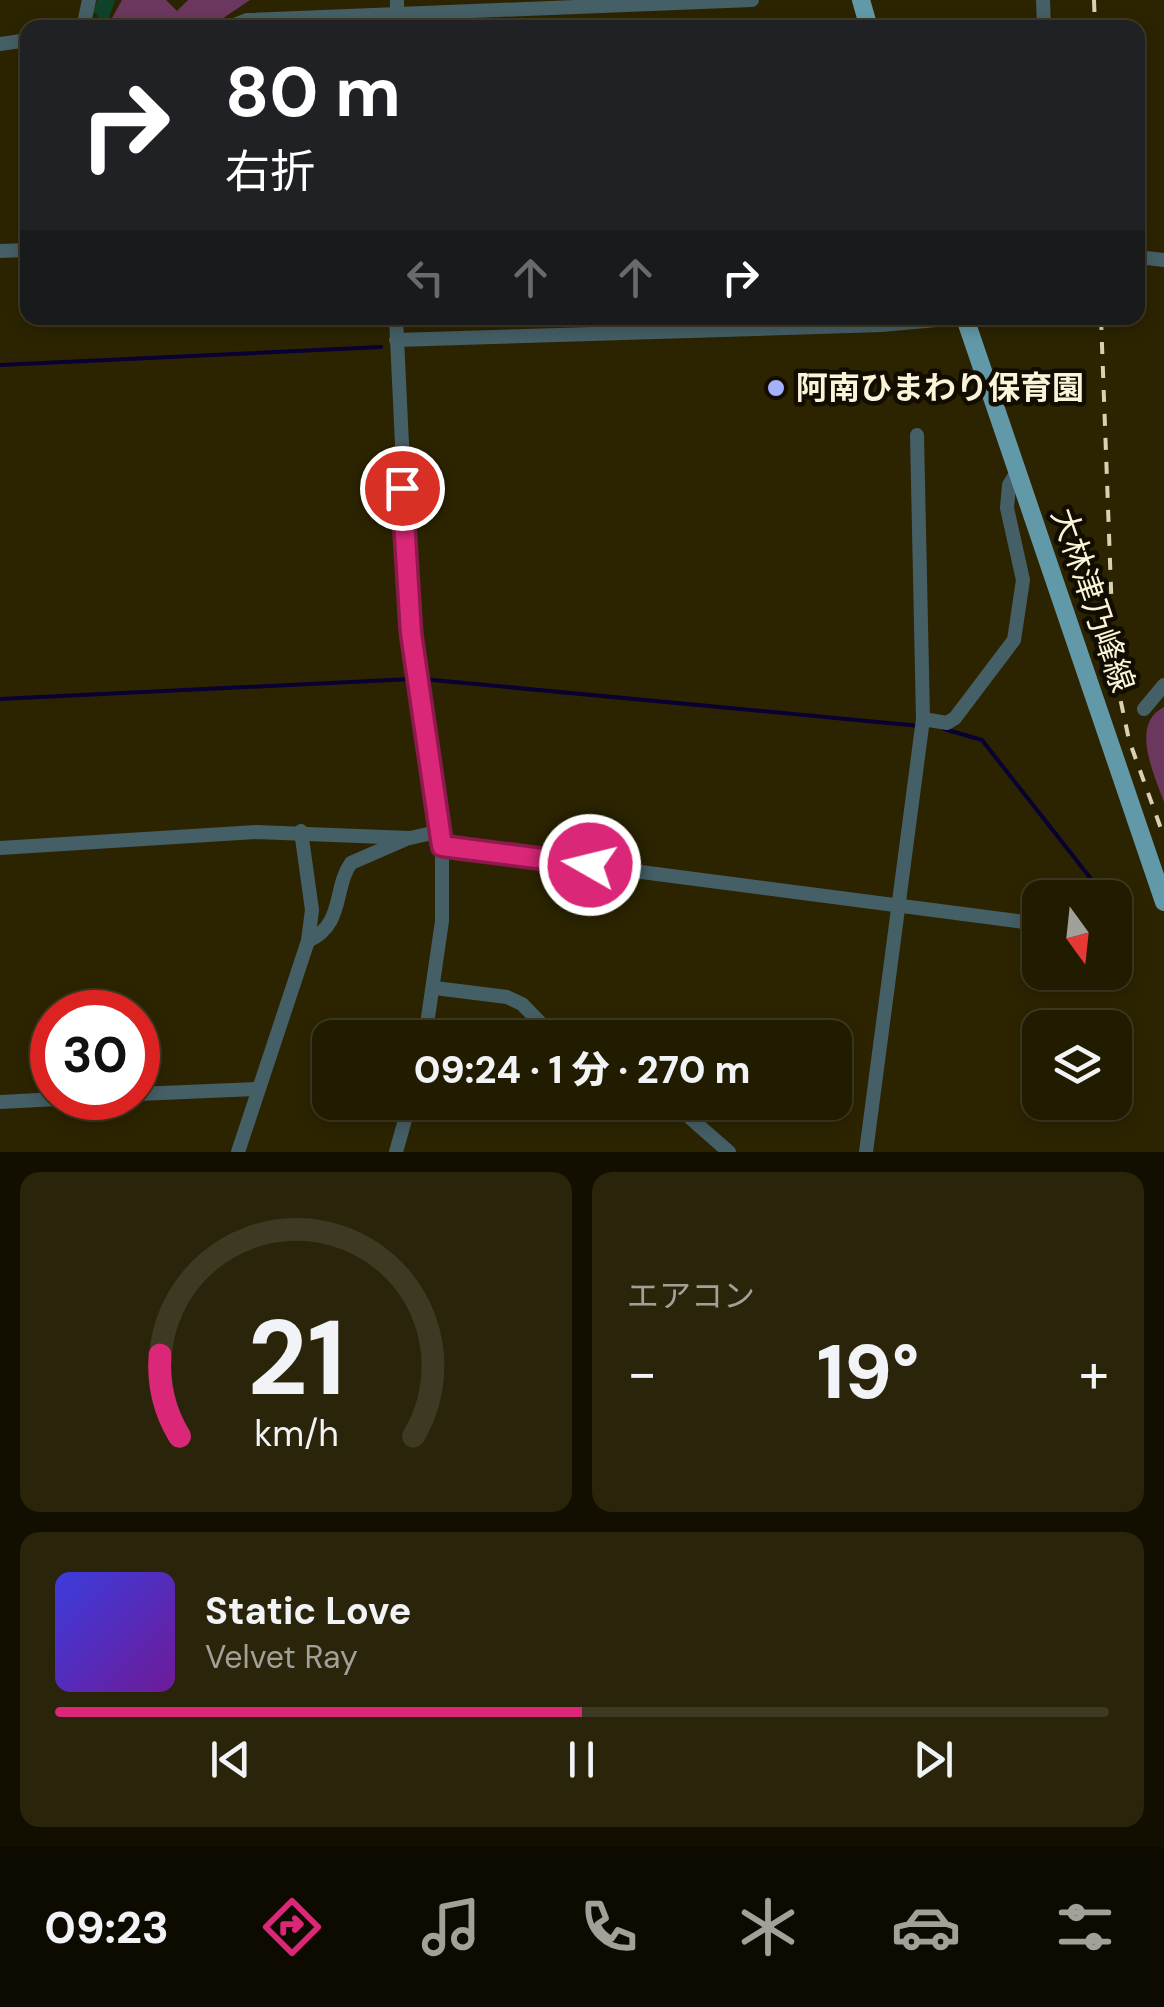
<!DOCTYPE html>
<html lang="ja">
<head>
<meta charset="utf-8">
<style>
  :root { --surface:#211b00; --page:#29240a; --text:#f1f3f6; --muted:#a2a199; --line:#3e3922; --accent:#db2777 }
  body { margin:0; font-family:"DM Sans","Noto Sans JP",sans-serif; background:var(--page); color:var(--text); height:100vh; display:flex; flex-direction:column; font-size:38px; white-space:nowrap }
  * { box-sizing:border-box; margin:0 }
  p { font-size:32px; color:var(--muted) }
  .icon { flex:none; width:55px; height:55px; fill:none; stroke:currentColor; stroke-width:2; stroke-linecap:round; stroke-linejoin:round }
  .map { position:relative; height:1152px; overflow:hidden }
  .sheet { display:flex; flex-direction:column; gap:20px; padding:20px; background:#120f00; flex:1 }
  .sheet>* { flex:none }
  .guide { position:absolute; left:20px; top:20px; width:1125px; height:305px; border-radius:20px; box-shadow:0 5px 15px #0003,0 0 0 2px var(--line); background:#202124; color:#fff; overflow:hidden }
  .needle { width:65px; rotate:165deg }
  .fabs { position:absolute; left:1022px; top:880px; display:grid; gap:20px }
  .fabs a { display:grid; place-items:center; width:110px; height:110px; border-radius:20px; background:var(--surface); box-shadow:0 5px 15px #0003,0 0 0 2px var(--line); font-size:50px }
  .speed { position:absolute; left:30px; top:990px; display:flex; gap:20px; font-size:50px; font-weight:700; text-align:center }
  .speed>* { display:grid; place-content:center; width:130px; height:130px; border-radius:50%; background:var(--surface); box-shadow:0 5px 15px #0003,0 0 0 2px var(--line); line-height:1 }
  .speed .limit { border:15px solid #d22; background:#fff; color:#111 }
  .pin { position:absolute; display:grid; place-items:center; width:85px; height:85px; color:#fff; margin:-42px; border:5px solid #fff; border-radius:50%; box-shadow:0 2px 10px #0007 }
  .me { position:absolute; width:110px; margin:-55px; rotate:278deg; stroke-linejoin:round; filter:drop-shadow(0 0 8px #0008) }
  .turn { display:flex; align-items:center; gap:35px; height:210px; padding:0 40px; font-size:45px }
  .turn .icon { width:130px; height:130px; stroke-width:2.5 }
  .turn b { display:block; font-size:70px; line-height:85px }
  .lanes { display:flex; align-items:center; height:95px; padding:0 40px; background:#0003; justify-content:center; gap:50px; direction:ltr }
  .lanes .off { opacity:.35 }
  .big { font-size:75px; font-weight:800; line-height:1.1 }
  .sheet .tile { flex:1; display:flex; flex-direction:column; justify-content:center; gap:15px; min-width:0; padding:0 35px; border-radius:20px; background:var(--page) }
  .sheet .dial { align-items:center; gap:0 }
  .dial svg { height:260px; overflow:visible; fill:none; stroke:var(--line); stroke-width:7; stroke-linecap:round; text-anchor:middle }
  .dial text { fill:var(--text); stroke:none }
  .song { display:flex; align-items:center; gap:30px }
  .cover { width:120px; height:120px; border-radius:15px; background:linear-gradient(135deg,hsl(240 70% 55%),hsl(280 70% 35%)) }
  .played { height:10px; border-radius:5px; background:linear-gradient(90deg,var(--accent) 50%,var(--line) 50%) }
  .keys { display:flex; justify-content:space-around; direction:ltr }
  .heat { display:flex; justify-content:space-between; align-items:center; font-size:55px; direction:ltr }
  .sheet .tiles { flex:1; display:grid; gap:20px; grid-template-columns:1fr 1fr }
  .tile:last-child { grid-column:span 2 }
  .trip { position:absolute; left:312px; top:1020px; width:540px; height:100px; border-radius:20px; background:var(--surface); box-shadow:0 5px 15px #0003,0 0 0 2px var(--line); font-weight:800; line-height:100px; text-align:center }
  .tab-bar { display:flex; height:160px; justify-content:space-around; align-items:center; background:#0d0b00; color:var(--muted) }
  .tab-bar .icon { width:70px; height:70px }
  .tab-bar .current { color:var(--accent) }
  .tab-bar b { font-size:45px; color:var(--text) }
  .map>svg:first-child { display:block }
</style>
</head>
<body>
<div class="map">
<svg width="1164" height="1152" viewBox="0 0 1164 1152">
  <rect width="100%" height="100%" fill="#2c2400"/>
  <g fill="#6c375f">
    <path d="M 122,0 L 166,0 L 177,11 L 188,0 L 250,0 L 210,27 L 107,27 Z"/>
    <path d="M 1164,707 L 1164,802 C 1155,776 1129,724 1164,707 Z"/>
  </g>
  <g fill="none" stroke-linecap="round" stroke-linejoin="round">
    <g stroke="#080132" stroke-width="4">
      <path d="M 0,365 L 381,347"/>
      <path d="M 422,679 L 920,726"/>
      <path d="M 0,699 L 412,679"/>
      <path d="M 944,729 L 982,740 L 1106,898"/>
      <path d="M 1115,909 L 1127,939"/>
    </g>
  </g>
  <path fill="#0e4329" d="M 97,0 L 115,0 L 107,24 L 96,20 L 98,14 L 93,13 Z"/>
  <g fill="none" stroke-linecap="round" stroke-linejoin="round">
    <g stroke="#455f66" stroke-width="14">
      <path d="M 397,0 L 397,28"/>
      <path d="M 1043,0 L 1044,28"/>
      <path d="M 83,28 L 89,0"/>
      <path d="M 227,28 L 247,20 L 752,0"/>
      <path d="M 0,44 L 28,40"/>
      <path d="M 0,251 L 28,250"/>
      <path d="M 1138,257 L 1164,260"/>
      <path d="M 396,318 L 411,633 L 442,846 L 442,921 L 425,1038"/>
      <path d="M 396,340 L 882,325 L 958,318"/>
      <path d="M 1144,709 L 1164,685"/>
      <path d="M 923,719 L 947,723 L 955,718 L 1014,640 L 1023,580 L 1007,508 L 1009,485 L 1017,472"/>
      <path d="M 301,831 L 312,910 L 308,941 C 345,924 333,888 351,863 L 406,839"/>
      <path d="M 442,846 L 1032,923"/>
      <path d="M 0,848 L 256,832 L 410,838 L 441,831"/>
      <path d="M 435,988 L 507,997 L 522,1004 L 555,1038"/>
      <path d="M 138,1094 L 258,1089"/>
      <path d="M 0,1102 L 77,1098"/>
      <path d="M 672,1102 L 729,1152"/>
      <path d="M 238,1152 L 308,941"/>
      <path d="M 396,1152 L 410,1102"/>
      <path d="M 866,1152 L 923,719 L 917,435"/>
    </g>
    <g stroke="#6299a8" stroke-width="18">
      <path d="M 861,0 L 869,28"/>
      <path d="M 965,318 L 1164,902"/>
    </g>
    <g stroke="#d8d1b4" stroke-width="4" stroke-dasharray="12 12" stroke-linecap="butt">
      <path d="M 1094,0 L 1095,28"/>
      <path d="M 1101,318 L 1114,669 L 1129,740 L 1164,837"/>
    </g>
  </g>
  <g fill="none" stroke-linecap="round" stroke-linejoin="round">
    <defs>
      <path id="route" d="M 402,488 L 411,633 L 442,846 L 590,865"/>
    </defs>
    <use href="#route" stroke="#8e194d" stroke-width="25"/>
    <use href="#route" stroke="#db2777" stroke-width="18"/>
  </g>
  <circle fill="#a5b1fc" stroke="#120d00" stroke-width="4" cx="776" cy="388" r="10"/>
  <g text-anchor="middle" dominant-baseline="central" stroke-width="9" stroke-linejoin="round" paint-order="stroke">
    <g font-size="32" font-weight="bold" fill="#faf4d8" stroke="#120d00" text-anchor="start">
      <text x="796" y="388">阿南ひまわり保育園</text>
    </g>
    <g font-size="32" fill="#faf4d8" stroke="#120d00">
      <text transform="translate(1093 600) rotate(71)">大林津乃峰線</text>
    </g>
  </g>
</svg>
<div class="fabs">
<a><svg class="needle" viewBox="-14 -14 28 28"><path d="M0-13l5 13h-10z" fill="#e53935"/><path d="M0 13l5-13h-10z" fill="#a2a199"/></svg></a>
<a><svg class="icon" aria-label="layers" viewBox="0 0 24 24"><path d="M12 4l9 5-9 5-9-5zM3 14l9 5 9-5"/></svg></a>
</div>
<div class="speed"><div class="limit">30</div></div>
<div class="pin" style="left:402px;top:488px;background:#d93025"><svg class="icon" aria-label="arrive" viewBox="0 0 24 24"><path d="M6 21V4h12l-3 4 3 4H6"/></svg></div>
<svg class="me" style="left:590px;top:865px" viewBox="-20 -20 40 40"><circle r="17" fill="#db2777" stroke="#fff" stroke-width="3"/><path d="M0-11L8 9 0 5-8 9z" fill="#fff"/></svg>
<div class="trip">09:24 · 1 分 · 270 m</div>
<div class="guide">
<div class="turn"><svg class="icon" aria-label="right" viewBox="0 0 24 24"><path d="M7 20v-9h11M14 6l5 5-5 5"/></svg><div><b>80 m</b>右折</div></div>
<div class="lanes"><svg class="icon off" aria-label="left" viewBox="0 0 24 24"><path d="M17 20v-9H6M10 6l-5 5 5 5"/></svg><svg class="icon off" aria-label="ahead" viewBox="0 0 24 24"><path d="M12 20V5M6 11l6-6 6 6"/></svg><svg class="icon off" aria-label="ahead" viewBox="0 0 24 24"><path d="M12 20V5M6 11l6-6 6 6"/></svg><svg class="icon" aria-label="right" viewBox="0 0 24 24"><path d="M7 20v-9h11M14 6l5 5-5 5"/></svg></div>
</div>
</div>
<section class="sheet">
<div class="tiles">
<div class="tile dial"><svg viewBox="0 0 100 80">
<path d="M14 69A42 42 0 1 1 86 69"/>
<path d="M14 69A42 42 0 0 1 8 44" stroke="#db2777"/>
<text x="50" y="56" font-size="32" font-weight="700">21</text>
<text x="50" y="72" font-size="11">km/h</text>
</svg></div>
<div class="tile"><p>エアコン</p>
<div class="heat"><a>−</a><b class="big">19°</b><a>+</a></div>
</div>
<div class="tile">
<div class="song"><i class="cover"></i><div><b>Static Love</b><p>Velvet Ray</p></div></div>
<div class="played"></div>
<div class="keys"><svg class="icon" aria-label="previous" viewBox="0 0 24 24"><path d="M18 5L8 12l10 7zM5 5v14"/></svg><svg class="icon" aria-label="pause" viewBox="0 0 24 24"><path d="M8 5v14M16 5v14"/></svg><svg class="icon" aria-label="next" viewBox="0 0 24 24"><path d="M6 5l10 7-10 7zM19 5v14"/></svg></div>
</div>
</div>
</section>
<nav class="tab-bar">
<b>09:23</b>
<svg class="icon current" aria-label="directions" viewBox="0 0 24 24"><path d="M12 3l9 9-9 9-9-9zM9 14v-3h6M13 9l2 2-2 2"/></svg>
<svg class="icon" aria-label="music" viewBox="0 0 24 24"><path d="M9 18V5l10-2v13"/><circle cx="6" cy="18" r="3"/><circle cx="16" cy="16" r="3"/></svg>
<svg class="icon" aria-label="phone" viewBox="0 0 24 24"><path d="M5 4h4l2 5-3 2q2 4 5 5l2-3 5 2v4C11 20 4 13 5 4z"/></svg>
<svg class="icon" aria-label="climate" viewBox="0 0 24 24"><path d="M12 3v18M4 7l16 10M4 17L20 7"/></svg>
<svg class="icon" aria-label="car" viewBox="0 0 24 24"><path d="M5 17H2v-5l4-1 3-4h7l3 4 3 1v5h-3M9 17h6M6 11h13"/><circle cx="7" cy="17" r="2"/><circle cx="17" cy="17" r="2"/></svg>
<svg class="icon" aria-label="filters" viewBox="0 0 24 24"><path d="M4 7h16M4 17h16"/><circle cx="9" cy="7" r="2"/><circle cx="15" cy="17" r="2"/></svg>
</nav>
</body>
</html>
